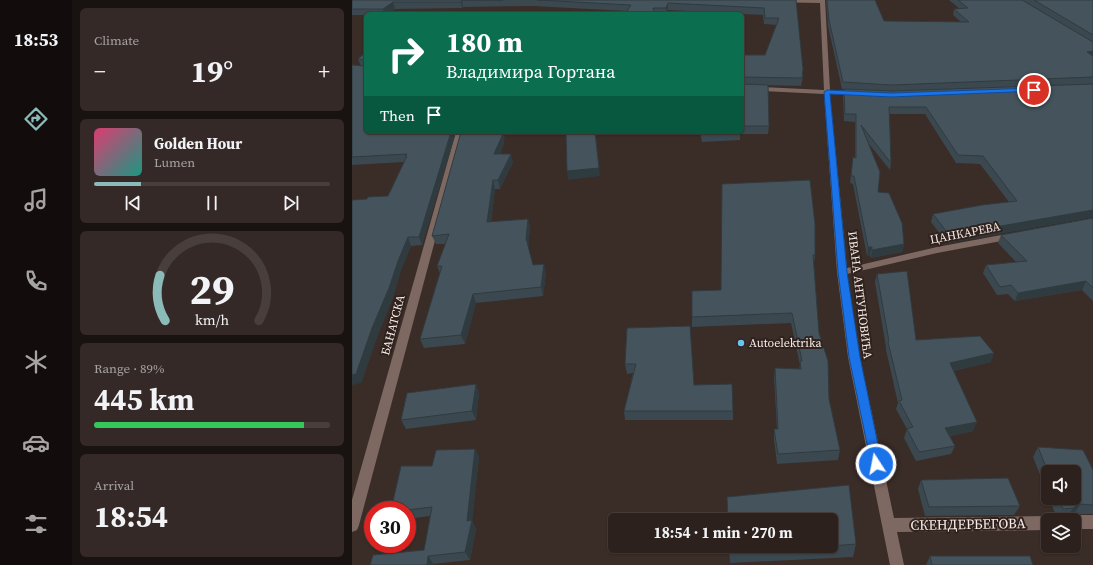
<!DOCTYPE html>
<html lang="en">
<head>
<meta charset="utf-8">
<style>
  :root { --surface:#2c211d; --page:#342926; --text:#f1f3f6; --muted:#a6a3a4; --line:#483e3b; --accent:#8bbbb9 }
  body { margin:0; font-family:"Source Serif 4",serif; background:var(--page); color:var(--text); height:100vh; display:flex; flex-direction:column; font-size:15px; white-space:nowrap }
  * { box-sizing:border-box; margin:0 }
  p { font-size:13px; color:var(--muted) }
  .icon { flex:none; width:22px; height:22px; fill:none; stroke:currentColor; stroke-width:2; stroke-linecap:round; stroke-linejoin:round }
  .map { position:relative; flex:1; overflow:hidden }
  .details { display:flex; flex-direction:column; gap:8px; padding:8px; background:#181210; width:280px }
  .details>* { flex:none }
  .hud { position:absolute; left:12px; top:12px; width:380px; height:122px; border-radius:6px; box-shadow:0 1px 3px #0004,0 0 0 1px var(--line); background:#0b6e4f; color:#fff; overflow:hidden }
  .buttons { position:absolute; left:689px; top:465px; display:grid; gap:8px }
  .buttons a { display:grid; place-items:center; width:40px; height:40px; border-radius:6px; background:var(--surface); box-shadow:0 1px 3px #0004,0 0 0 1px var(--line); font-size:20px }
  .speed { position:absolute; left:12px; top:501px; display:flex; gap:8px; font-size:20px; font-weight:700; text-align:center }
  .speed>* { display:grid; place-content:center; width:52px; height:52px; border-radius:50%; background:var(--surface); box-shadow:0 1px 3px #0004,0 0 0 1px var(--line); line-height:1 }
  .speed .limit { border:6px solid #d22; background:#fff; color:#111 }
  .pin { position:absolute; display:grid; place-items:center; width:34px; height:34px; color:#fff; margin:-17px; border:2px solid #fff; border-radius:50%; box-shadow:0 1px 4px #0007 }
  .me { position:absolute; width:44px; margin:-22px; rotate:349deg; stroke-linejoin:round; filter:drop-shadow(0 0 3px #0008) }
  .turn { display:flex; align-items:center; gap:14px; height:84px; padding:0 16px; font-size:18px }
  .turn .icon { width:52px; height:52px; stroke-width:2.5 }
  .turn b { display:block; font-size:28px; line-height:34px }
  .then { display:flex; align-items:center; height:38px; padding:0 16px; background:#0003; gap:8px; font-size:15px }
  .big { font-size:30px; font-weight:700; line-height:1.1 }
  .details .widget { flex:1; display:flex; flex-direction:column; justify-content:center; gap:6px; min-width:0; padding:0 14px; border-radius:6px; background:var(--page) }
  .details .dial { align-items:center; gap:0 }
  .dial svg { height:104px; overflow:visible; fill:none; stroke:var(--line); stroke-width:7; stroke-linecap:round; text-anchor:middle }
  .dial text { fill:var(--text); stroke:none }
  .song { display:flex; align-items:center; gap:12px }
  .cover { width:48px; height:48px; border-radius:6px; background:linear-gradient(135deg,hsl(340 70% 55%),hsl(170 70% 35%)) }
  .played { height:4px; border-radius:2px; background:linear-gradient(90deg,var(--accent) 20%,var(--line) 20%) }
  .keys { display:flex; justify-content:space-around; direction:ltr }
  .heat { display:flex; justify-content:space-between; align-items:center; font-size:22px; direction:ltr }
  .charge { height:6px; border-radius:3px; background:linear-gradient(90deg,#34c759 89%,var(--line) 0) }
  .trip { position:absolute; left:256px; top:513px; width:230px; height:40px; border-radius:6px; background:var(--surface); box-shadow:0 1px 3px #0004,0 0 0 1px var(--line); font-weight:700; line-height:40px; text-align:center }
  main { display:flex; flex:1; min-height:0 }
  .menu { display:flex; flex-direction:column; width:72px; justify-content:space-around; align-items:center; background:#120d0c; color:var(--muted) }
  .menu .icon { width:28px; height:28px }
  .menu .on { color:var(--accent) }
  .menu b { font-size:18px; color:var(--text) }
  .map>svg:first-child { display:block }
</style>
</head>
<body>
<main>
<nav class="menu">
<b>18:53</b>
<svg class="icon on" aria-label="directions" viewBox="0 0 24 24"><path d="M12 3l9 9-9 9-9-9zM9 14v-3h6M13 9l2 2-2 2"/></svg>
<svg class="icon" aria-label="music" viewBox="0 0 24 24"><path d="M9 18V5l10-2v13"/><circle cx="6" cy="18" r="3"/><circle cx="16" cy="16" r="3"/></svg>
<svg class="icon" aria-label="phone" viewBox="0 0 24 24"><path d="M5 4h4l2 5-3 2q2 4 5 5l2-3 5 2v4C11 20 4 13 5 4z"/></svg>
<svg class="icon" aria-label="climate" viewBox="0 0 24 24"><path d="M12 3v18M4 7l16 10M4 17L20 7"/></svg>
<svg class="icon" aria-label="car" viewBox="0 0 24 24"><path d="M5 17H2v-5l4-1 3-4h7l3 4 3 1v5h-3M9 17h6M6 11h13"/><circle cx="7" cy="17" r="2"/><circle cx="17" cy="17" r="2"/></svg>
<svg class="icon" aria-label="filters" viewBox="0 0 24 24"><path d="M4 7h16M4 17h16"/><circle cx="9" cy="7" r="2"/><circle cx="15" cy="17" r="2"/></svg>
</nav>
<section class="details">
<div class="widget"><p>Climate</p>
<div class="heat"><a>−</a><b class="big">19°</b><a>+</a></div>
</div>
<div class="widget">
<div class="song"><i class="cover"></i><div><b>Golden Hour</b><p>Lumen</p></div></div>
<div class="played"></div>
<div class="keys"><svg class="icon" aria-label="previous" viewBox="0 0 24 24"><path d="M18 5L8 12l10 7zM5 5v14"/></svg><svg class="icon" aria-label="pause" viewBox="0 0 24 24"><path d="M8 5v14M16 5v14"/></svg><svg class="icon" aria-label="next" viewBox="0 0 24 24"><path d="M6 5l10 7-10 7zM19 5v14"/></svg></div>
</div>
<div class="widget dial"><svg viewBox="0 0 100 80">
<path d="M14 69A42 42 0 1 1 86 69"/>
<path d="M14 69A42 42 0 0 1 10 34" stroke="#8bbbb9"/>
<text x="50" y="56" font-size="32" font-weight="700">29</text>
<text x="50" y="72" font-size="11">km/h</text>
</svg></div>
<div class="widget"><p>Range · 89%</p><b class="big">445 km</b><div class="charge"></div></div>
<div class="widget"><p>Arrival</p><b class="big">18:54</b></div>
</section>
<div class="map">
<svg width="741" height="565" viewBox="0 0 741 565">
  <rect width="100%" height="100%" fill="#3a2c27"/>
  <g fill="none" stroke-linecap="round" stroke-linejoin="round">
    <g fill="#7e6962" fill-rule="evenodd">
      <path d="M 406,0 L 473,0 L 478,90 L 503,91 L 506,93 L 503,95 L 478,94 L 495,268 L 585,247 L 660,233 L 665,236 L 660,239 L 585,253 L 495,274 L 508,357 L 542,518 L 696,516 L 702,520 L 696,520 L 696,530 L 545,532 L 552,565 L 538,565 L 496,357 L 485,272 L 472,94 L 390,90 L 390,86 L 472,90 L 468,3 L 409,2 Z"/>
      <path d="M 104,132 L 112,132 L 7,525 L 5,530 L 0,532 L 0,500 Z"/>
      <path d="M 722,515 L 741,515 L 741,529 L 722,529 L 722,520 L 716,520 L 717,517 Z"/>
    </g>
  </g>
  <g fill="#3b484f">
    <path d="M 0,0 L 444,0 L 451,76 L 449,86 L 409,85 L 417,126 L 416,134 L 388,134 L 388,140 L 350,142 L 348,132 L 390,132 L 390,55 L 413,55 L 425,25 L 412,24 L 411,15 L 316,10 L 315,14 L 273,14 L 275,11 L 181,6 L 111,7 L 110,8 L 43,9 L 35,14 L 14,14 L 14,15 L 0,15 Z"/>
    <path d="M 474,0 L 523,0 L 532,21 L 609,22 L 601,15 L 602,9 L 608,9 L 597,0 L 741,0 L 741,217 L 595,243 L 579,222 L 581,214 L 657,202 L 628,164 L 604,163 L 573,114 L 538,114 L 539,163 L 538,170 L 517,144 L 526,192 L 552,244 L 550,252 L 519,258 L 518,255 L 515,256 L 501,184 L 498,183 L 501,157 L 503,157 L 503,122 L 492,121 L 491,96 L 492,89 L 490,89 L 476,26 Z"/>
    <path d="M 14,52 L 104,132 L 70,245 L 59,246 L 49,270 L 41,297 L 25,337 L 9,383 L 15,199 L 36,196 L 52,162 L 0,165 L 0,65 L 9,66 L 6,59 Z"/>
    <path d="M 152,144 L 148,154 L 161,162 L 148,189 L 143,189 L 139,222 L 176,219 L 178,227 L 176,247 L 181,265 L 194,273 L 191,296 L 124,303 L 113,344 L 72,348 L 68,339 L 88,273 L 85,266 L 94,244 L 84,244 L 80,236 Z"/>
    <path d="M 370,184 L 463,255 L 462,264 L 467,333 L 477,399 L 488,450 L 486,460 L 425,464 L 422,440 L 422,429 L 425,429 L 422,378 L 423,368 L 447,369 L 448,365 L 439,323 L 340,327 L 340,317 L 369,290 Z"/>
    <path d="M 741,218 L 741,301 L 730,290 L 663,301 L 656,294 L 645,295 L 631,273 L 634,265 L 664,262 L 646,243 L 649,235 Z"/>
    <path d="M 525,274 L 564,340 L 639,362 L 601,371 L 621,431 L 598,436 L 603,446 L 599,454 L 564,461 L 552,438 L 555,429 L 544,409 L 546,403 L 534,350 L 534,347 L 523,282 Z"/>
    <path d="M 275,328 L 342,385 L 381,411 L 381,420 L 273,420 L 272,411 L 281,373 L 275,374 L 273,364 Z"/>
    <path d="M 127,393 L 124,420 L 54,429 L 49,420 Z"/>
    <path d="M 686,447 L 741,470 L 741,514 L 722,514 L 715,517 L 705,518 L 697,498 L 722,498 L 696,472 L 696,495 L 681,457 Z"/>
    <path d="M 123,449 L 127,457 L 120,521 L 124,529 L 118,560 L 81,564 L 72,550 L 78,516 L 55,519 L 55,510 L 80,466 Z"/>
    <path d="M 569,480 L 668,506 L 662,515 L 573,516 L 566,489 Z"/>
    <path d="M 497,485 L 504,544 L 501,557 L 378,563 L 377,546 L 479,546 L 479,520 L 375,520 L 375,497 Z"/>
    <path d="M 578,556 L 681,565 L 574,565 Z"/>
  </g>
  <g fill="#303b40">
    <path d="M 110,0 L 111,7 L 110,8 L 109,2 Z"/>
    <path d="M 41,2 L 43,9 L 35,14 L 32,14 L 31,9 Z"/>
    <path d="M 316,3 L 316,10 L 315,14 L 314,8 Z"/>
    <path d="M 741,51 L 741,57 L 735,52 Z"/>
    <path d="M 99,132 L 104,132 L 70,245 L 67,237 Z"/>
    <path d="M 151,132 L 153,132 L 152,144 L 144,162 L 142,154 Z"/>
    <path d="M 243,132 L 248,176 L 216,180 L 215,171 Z"/>
    <path d="M 159,154 L 161,162 L 148,189 L 146,180 Z"/>
    <path d="M 141,180 L 143,189 L 138,231 L 135,222 Z"/>
    <path d="M 741,210 L 741,217 L 595,243 L 597,235 Z"/>
    <path d="M 176,219 L 178,227 L 176,247 L 174,238 Z"/>
    <path d="M 56,237 L 59,246 L 49,270 L 41,297 L 25,337 L 9,383 L 0,385 L 0,375 L 20,328 L 46,261 Z"/>
    <path d="M 552,244 L 550,252 L 519,258 L 520,250 Z"/>
    <path d="M 516,247 L 520,247 L 518,255 L 515,256 Z"/>
    <path d="M 192,264 L 194,273 L 191,296 L 189,287 Z"/>
    <path d="M 734,281 L 730,290 L 663,301 L 666,293 Z"/>
    <path d="M 121,294 L 124,303 L 113,344 L 109,335 Z"/>
    <path d="M 642,353 L 639,362 L 595,372 L 598,363 Z"/>
    <path d="M 124,384 L 127,393 L 124,420 L 120,411 Z"/>
    <path d="M 625,422 L 621,431 L 590,437 L 593,428 Z"/>
    <path d="M 123,449 L 127,457 L 120,521 L 124,529 L 118,560 L 113,552 L 115,521 Z"/>
    <path d="M 728,504 L 722,514 L 715,517 L 721,508 Z"/>
    <path d="M 76,556 L 81,564 L 81,565 L 75,565 Z"/>
  </g>
  <g fill="#45545c" stroke="#303b40">
    <path d="M 0,0 L 151,0 L 110,0 L 109,2 L 41,2 L 31,9 L 0,9 Z"/>
    <path d="M 185,0 L 444,0 L 451,69 L 450,78 L 390,77 L 390,55 L 413,55 L 427,18 L 413,18 L 412,8 L 316,3 L 314,8 L 301,8 L 302,14 L 273,14 L 279,5 Z"/>
    <path d="M 475,0 L 523,0 L 532,21 L 617,22 L 602,9 L 616,8 L 606,0 L 670,0 L 741,42 L 741,51 L 735,52 L 741,56 L 741,77 L 540,85 L 491,82 L 477,20 Z"/>
    <path d="M 682,0 L 741,0 L 741,35 Z"/>
    <path d="M 14,52 L 14,132 L 99,132 L 67,237 L 56,237 L 46,261 L 37,288 L 20,328 L 4,374 L 0,375 L 0,200 L 15,199 L 16,197 L 36,196 L 55,156 L 53,156 L 55,154 L 0,157 L 0,65 L 12,66 L 12,60 L 6,59 Z"/>
    <path d="M 390,84 L 416,85 L 417,126 L 390,126 Z"/>
    <path d="M 741,84 L 741,210 L 597,235 L 581,214 L 630,205 L 665,201 L 631,156 L 606,155 L 574,107 L 537,107 L 539,163 L 509,125 L 528,172 L 526,192 L 537,193 L 550,223 L 552,244 L 520,250 L 520,247 L 516,247 L 502,176 L 499,176 L 501,157 L 504,158 L 504,114 L 493,114 L 492,89 L 540,91 Z"/>
    <path d="M 109,132 L 151,132 L 150,136 L 142,154 L 159,154 L 146,180 L 141,180 L 135,222 L 176,219 L 174,238 L 181,265 L 192,264 L 189,287 L 121,294 L 109,335 L 68,339 L 90,266 L 85,266 L 97,234 L 80,236 Z"/>
    <path d="M 214,132 L 243,132 L 247,168 L 215,171 Z"/>
    <path d="M 349,132 L 388,132 L 350,133 Z"/>
    <path d="M 458,180 L 463,224 L 463,255 L 461,255 L 467,333 L 476,361 L 477,399 L 488,450 L 426,454 L 422,429 L 426,429 L 423,368 L 449,369 L 448,361 L 450,361 L 440,313 L 340,317 L 340,291 L 369,290 L 370,184 Z"/>
    <path d="M 741,218 L 741,288 L 734,281 L 666,293 L 659,285 L 648,287 L 634,265 L 675,261 L 649,235 Z"/>
    <path d="M 555,271 L 564,340 L 628,336 L 642,353 L 598,363 L 625,422 L 593,428 L 603,446 L 567,452 L 555,429 L 561,427 L 547,401 L 550,400 L 536,342 L 537,341 L 525,274 Z"/>
    <path d="M 338,326 L 342,385 L 380,384 L 381,411 L 272,411 L 284,364 L 273,364 L 275,328 Z"/>
    <path d="M 124,384 L 120,411 L 49,420 L 55,393 Z"/>
    <path d="M 686,447 L 731,450 L 741,470 L 741,505 L 728,504 L 721,508 L 711,509 L 707,498 L 722,498 L 722,472 L 696,472 Z"/>
    <path d="M 123,449 L 115,521 L 120,520 L 113,552 L 76,556 L 75,565 L 18,565 L 21,555 L 72,550 L 80,507 L 55,510 L 39,510 L 49,466 L 80,466 L 84,450 Z"/>
    <path d="M 656,478 L 668,506 L 577,507 L 569,480 Z"/>
    <path d="M 497,485 L 504,544 L 479,546 L 479,520 L 376,520 L 375,497 Z"/>
    <path d="M 378,546 L 473,546 L 378,551 Z"/>
    <path d="M 578,556 L 678,556 L 681,565 L 580,565 Z"/>
  </g>
  <path fill="#1a73e8" stroke="#114b97" d="M 682,88 L 685,90 L 684,91 L 539,97 L 478,94 L 495,272 L 508,357 L 530,464 L 528,468 L 524,470 L 520,468 L 497,357 L 486,272 L 472,92 L 475,90 L 539,93 Z"/>
  <circle fill="#6bc3f2" stroke="#30221d" stroke-width="1.5" cx="389" cy="343" r="4"/>
  <g text-anchor="middle" dominant-baseline="central" stroke-width="4" stroke-linejoin="round" paint-order="stroke">
    <g font-size="12" fill="#f5ebe8" stroke="#30221d">
      <text transform="translate(613 233) rotate(-11)">ЦАНКАРЕВА</text>
      <text transform="translate(508 295) rotate(83)">ИВАНА АНТУНОВИЋА</text>
      <text transform="translate(41 325) rotate(-75)">БАНАТСКА</text>
    </g>
    <g font-size="12" fill="#f5ebe8" stroke="#30221d" text-anchor="start">
      <text x="397" y="343">Autoelektrika</text>
    </g>
    <g font-size="14" fill="#f5ebe8" stroke="#30221d">
      <text transform="translate(616 524) rotate(-1)">СКЕНДЕРБЕГОВА</text>
    </g>
  </g>
</svg>
<div class="buttons">
<a><svg class="icon" aria-label="sound" viewBox="0 0 24 24"><path d="M4 9h4l5-4v14l-5-4H4zM17 9q2 3 0 6"/></svg></a>
<a><svg class="icon" aria-label="layers" viewBox="0 0 24 24"><path d="M12 4l9 5-9 5-9-5zM3 14l9 5 9-5"/></svg></a>
</div>
<div class="speed"><div class="limit">30</div></div>
<div class="pin" style="left:682px;top:90px;background:#d93025"><svg class="icon" aria-label="arrive" viewBox="0 0 24 24"><path d="M6 21V4h12l-3 4 3 4H6"/></svg></div>
<svg class="me" style="left:524px;top:464px" viewBox="-20 -20 40 40"><circle r="17" fill="#1a73e8" stroke="#fff" stroke-width="3"/><path d="M0-11L8 9 0 5-8 9z" fill="#fff"/></svg>
<div class="trip">18:54 · 1 min · 270 m</div>
<div class="hud">
<div class="turn"><svg class="icon" aria-label="right" viewBox="0 0 24 24"><path d="M7 20v-9h11M14 6l5 5-5 5"/></svg><div><b>180 m</b>Владимира Гортана</div></div>
<div class="then">Then<svg class="icon" aria-label="arrive" viewBox="0 0 24 24"><path d="M6 21V4h12l-3 4 3 4H6"/></svg></div>
</div>
</div>
</main>
</body>
</html>
